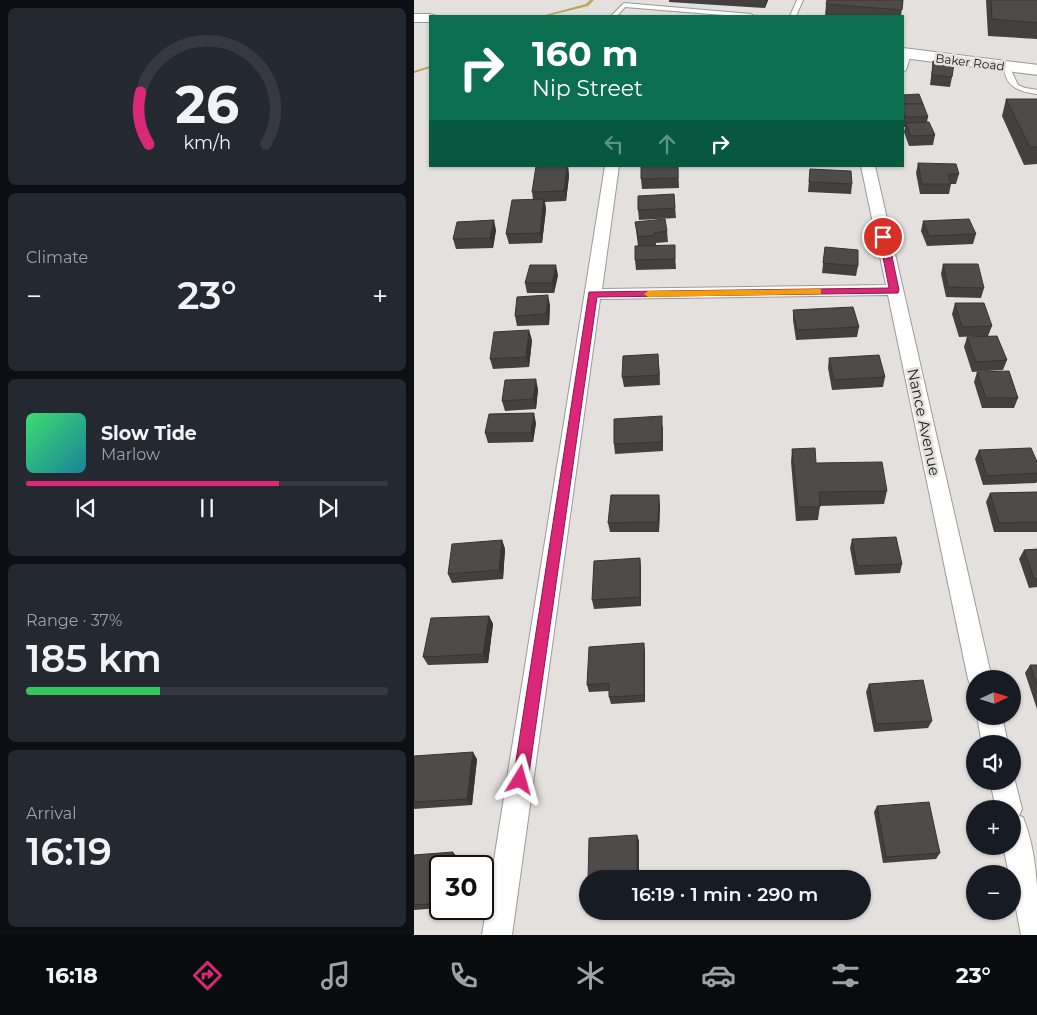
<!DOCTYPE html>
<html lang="en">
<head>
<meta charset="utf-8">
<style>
  :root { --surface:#171b24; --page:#242831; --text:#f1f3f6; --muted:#9ea1a6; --line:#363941; --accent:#db2777 }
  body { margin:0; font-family:Montserrat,sans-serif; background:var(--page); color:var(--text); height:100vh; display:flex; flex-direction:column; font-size:19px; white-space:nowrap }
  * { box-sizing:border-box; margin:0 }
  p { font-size:16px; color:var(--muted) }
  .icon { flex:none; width:28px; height:28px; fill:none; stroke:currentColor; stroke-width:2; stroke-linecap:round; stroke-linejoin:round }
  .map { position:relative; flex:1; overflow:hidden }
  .drawer { display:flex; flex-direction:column; gap:8px; padding:8px; background:#0d0f14; width:414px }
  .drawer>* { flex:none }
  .banner { position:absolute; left:15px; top:15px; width:475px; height:152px; border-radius:0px; box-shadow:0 1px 4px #0004; background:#0b6e4f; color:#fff; overflow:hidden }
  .needle { width:32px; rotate:86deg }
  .buttons { position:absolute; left:552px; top:670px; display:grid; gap:10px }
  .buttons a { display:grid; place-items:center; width:55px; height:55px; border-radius:50%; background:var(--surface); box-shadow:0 1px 4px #0004; font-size:25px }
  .speed { position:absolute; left:15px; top:855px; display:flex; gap:10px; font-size:25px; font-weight:700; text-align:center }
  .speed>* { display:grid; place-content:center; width:65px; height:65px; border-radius:50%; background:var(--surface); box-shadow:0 1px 4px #0004; line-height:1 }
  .speed .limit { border:2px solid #111; border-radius:8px; background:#fff; color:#111 }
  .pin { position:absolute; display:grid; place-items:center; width:42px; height:42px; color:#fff; margin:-21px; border:2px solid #fff; border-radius:50%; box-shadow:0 1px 5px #0007 }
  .me { position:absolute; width:55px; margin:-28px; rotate:8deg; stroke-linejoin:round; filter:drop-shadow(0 0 4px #0008) }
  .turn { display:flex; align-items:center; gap:18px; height:105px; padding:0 20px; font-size:22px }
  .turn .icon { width:65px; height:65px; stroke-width:2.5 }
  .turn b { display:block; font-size:35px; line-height:42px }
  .lanes { display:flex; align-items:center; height:48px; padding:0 20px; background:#0003; justify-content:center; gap:25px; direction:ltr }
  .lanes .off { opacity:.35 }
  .big { font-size:38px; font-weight:600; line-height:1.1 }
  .drawer .tile { flex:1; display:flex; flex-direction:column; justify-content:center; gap:8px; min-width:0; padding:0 18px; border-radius:8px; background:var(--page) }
  .drawer .dial { align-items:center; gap:0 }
  .dial svg { height:130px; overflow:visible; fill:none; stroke:var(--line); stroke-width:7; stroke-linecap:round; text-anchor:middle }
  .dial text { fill:var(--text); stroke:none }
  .song { display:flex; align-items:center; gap:15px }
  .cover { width:60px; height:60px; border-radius:8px; background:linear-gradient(135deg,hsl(140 70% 55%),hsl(190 70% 35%)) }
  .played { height:5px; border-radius:2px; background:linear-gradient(90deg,var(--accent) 70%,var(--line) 70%) }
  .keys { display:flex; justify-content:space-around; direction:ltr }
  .heat { display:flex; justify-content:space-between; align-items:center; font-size:28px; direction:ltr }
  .charge { height:8px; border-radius:4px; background:linear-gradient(90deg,#34c759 37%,var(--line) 0) }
  .trip { position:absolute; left:165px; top:870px; width:292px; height:50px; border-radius:25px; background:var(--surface); box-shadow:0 1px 4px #0004; font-weight:600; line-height:50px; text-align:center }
  .dock { display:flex; height:80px; justify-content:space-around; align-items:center; background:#090b0e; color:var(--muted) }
  .dock .icon { width:35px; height:35px }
  .dock .active { color:var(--accent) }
  .dock b { font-size:22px; color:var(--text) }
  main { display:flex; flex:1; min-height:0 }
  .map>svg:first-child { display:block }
</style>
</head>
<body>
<main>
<section class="drawer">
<div class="tile dial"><svg viewBox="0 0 100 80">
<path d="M14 69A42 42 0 1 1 86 69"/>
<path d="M14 69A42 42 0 0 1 9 37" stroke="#db2777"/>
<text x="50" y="56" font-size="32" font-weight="700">26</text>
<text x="50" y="72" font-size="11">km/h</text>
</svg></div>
<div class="tile"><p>Climate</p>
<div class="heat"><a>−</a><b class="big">23°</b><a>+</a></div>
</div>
<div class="tile">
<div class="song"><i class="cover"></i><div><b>Slow Tide</b><p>Marlow</p></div></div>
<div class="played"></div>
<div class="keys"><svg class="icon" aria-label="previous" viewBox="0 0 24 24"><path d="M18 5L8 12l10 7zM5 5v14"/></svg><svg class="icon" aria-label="pause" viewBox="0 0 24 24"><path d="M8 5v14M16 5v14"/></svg><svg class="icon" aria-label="next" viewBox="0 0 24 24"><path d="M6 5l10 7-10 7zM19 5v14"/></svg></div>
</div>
<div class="tile"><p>Range · 37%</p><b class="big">185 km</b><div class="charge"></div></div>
<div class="tile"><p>Arrival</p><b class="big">16:19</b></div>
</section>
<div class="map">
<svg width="624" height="935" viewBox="0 0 624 935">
  <rect width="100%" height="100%" fill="#e3e0de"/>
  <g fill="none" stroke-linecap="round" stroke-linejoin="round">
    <g fill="#b4a75d" fill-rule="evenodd">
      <path d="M 176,0 L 180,0 L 174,6 L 133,16 L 131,15 L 172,4 Z"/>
      <path d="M 16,66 L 16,68 L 0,73 L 0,71 Z"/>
    </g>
    <defs>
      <g id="service">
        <path d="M 383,0 L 389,0 L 382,16 L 376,16 Z"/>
        <path d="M 210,3 L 337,14 L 340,16 L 321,16 L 211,7 L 203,16 L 197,16 Z"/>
        <path d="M 492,53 L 497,54 L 492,70 L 489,72 L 489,61 Z"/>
        <path d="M 590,65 L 595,66 L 604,85 L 611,88 L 624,90 L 624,94 C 604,92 590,86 590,65 Z"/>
      </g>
      <g id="minor">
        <path d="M 191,166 L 205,166 L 188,289 L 472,285 L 447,166 L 461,166 L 578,679 L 561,679 L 561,689 L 557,687 L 554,679 L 474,295 L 186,299 L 98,935 L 68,935 Z"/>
        <path d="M 563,716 L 588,716 L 594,744 L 568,744 Z"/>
        <path d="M 599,773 L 608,809 L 605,816 L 609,817 C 624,855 624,895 624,935 L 607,935 L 599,893 L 599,874 L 595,874 L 589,846 L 599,846 L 599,809 L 582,809 L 576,781 L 599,781 Z"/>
      </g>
      <g id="tertiary">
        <path d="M 0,14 L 16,14 L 22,16 L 16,16 L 16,22 L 0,22 Z"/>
        <path d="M 489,48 L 624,65 L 624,75 L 489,58 Z"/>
      </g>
    </defs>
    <use href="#service" stroke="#9c9a97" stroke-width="2"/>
    <use href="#minor" stroke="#9c9a97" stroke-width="2"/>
    <use href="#tertiary" stroke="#9c9a97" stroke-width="2"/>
    <use href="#service" fill="#fff" fill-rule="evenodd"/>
    <use href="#minor" fill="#fff" fill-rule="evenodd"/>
    <use href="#tertiary" fill="#fff" fill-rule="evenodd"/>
  </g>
  <g fill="#434040">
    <path d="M 255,0 L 354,0 L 351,8 L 255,2 Z"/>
    <path d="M 489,0 L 487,16 L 411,16 L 412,4 Z"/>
    <path d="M 572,0 L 624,0 L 624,39 L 574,36 Z"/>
    <path d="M 519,61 L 538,77 L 536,87 L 516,85 Z"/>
    <path d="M 489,95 L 514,117 L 513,122 L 521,135 L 519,145 L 495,146 L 490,132 L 491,127 L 489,127 Z"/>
    <path d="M 592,99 L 624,99 L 624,164 L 610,165 L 588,116 Z"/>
    <path d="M 504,163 L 545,174 L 542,184 L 537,184 L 535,194 L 506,194 L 502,173 Z"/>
    <path d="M 154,166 L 155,176 L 152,201 L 131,202 L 132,209 L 128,243 L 95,244 L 92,234 L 119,199 L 118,192 Z"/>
    <path d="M 264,166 L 265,188 L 228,189 L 227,179 Z"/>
    <path d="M 396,169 L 438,184 L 437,194 L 394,192 Z"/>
    <path d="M 260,194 L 262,218 L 225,220 L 224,210 Z"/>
    <path d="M 509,221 L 562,234 L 559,244 L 513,246 L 507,231 Z"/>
    <path d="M 221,222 L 253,231 L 254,242 L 242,243 L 242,245 L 261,255 L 262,269 L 222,270 L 221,260 L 224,246 Z"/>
    <path d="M 82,230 L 79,248 L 42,249 L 39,239 Z"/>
    <path d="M 411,247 L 444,266 L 442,276 L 408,273 Z"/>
    <path d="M 529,264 L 570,288 L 567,298 L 532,297 L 527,274 Z"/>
    <path d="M 144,275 L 140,293 L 113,293 L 111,283 Z"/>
    <path d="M 541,303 L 578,326 L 574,336 L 593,360 L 589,370 L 558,372 L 550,347 L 553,337 L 568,336 L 545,337 L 538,314 Z"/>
    <path d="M 136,305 L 135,325 L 103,326 L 101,316 Z"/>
    <path d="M 379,310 L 445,327 L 443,337 L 382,340 L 379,320 Z"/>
    <path d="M 118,340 L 115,367 L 79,369 L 76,359 Z"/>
    <path d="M 415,358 L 471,377 L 469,387 L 418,390 L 414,368 Z"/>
    <path d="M 245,365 L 246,385 L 210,387 L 208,377 Z"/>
    <path d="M 563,372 L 604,398 L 600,408 L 568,408 L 560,382 Z"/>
    <path d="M 124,389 L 122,409 L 91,411 L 88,401 Z"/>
    <path d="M 122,423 L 119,442 L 74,443 L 71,433 Z"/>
    <path d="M 249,426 L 249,451 L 201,454 L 200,444 Z"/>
    <path d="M 378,449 L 402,463 L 473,491 L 470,504 L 406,506 L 404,520 L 382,521 L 377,462 Z"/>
    <path d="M 565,450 L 624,464 L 624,480 L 622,483 L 569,485 L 561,459 Z"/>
    <path d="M 624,492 L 624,532 L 580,532 L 572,502 L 576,493 Z"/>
    <path d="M 246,504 L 245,532 L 196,532 L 194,523 Z"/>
    <path d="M 438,539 L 488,564 L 486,573 L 441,575 L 436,548 Z"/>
    <path d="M 88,540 L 91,549 L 89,579 L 38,583 L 34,574 Z"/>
    <path d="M 624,549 L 624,587 L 615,588 L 605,559 L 610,550 Z"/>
    <path d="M 227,567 L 227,606 L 180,609 L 178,600 Z"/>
    <path d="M 75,616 L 79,624 L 74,663 L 14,665 L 9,657 Z"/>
    <path d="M 231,652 L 231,702 L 197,704 L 195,697 L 195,691 L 175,692 L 173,685 Z"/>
    <path d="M 616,665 L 624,665 L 624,712 L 611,673 Z"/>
    <path d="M 455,684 L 518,721 L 514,728 L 460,732 L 452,692 Z"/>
    <path d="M 0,756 L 63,759 L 58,805 L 0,809 Z"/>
    <path d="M 463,806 L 526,853 L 522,859 L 469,863 L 460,812 Z"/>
    <path d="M 0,855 L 44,858 L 43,866 L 26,866 L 26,908 L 0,910 Z"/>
  </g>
  <g fill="#373434">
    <path d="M 352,0 L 354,0 L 351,8 Z"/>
    <path d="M 154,166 L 155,176 L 152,201 L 150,191 Z"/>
    <path d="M 130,199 L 132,209 L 128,243 L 126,233 Z"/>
    <path d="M 80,220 L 82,230 L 79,248 L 76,238 Z"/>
    <path d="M 142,265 L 144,275 L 140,293 L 138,283 Z"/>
    <path d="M 134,295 L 136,305 L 135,325 L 132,314 Z"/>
    <path d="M 115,330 L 118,340 L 115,367 L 112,357 Z"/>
    <path d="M 244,354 L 245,365 L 246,385 L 245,375 Z"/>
    <path d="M 122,379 L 124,389 L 122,409 L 119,399 Z"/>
    <path d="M 120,413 L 122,423 L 119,442 L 117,433 Z"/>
    <path d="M 245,495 L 246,504 L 245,532 L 244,522 Z"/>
    <path d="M 88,540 L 91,549 L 89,579 L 85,570 Z"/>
    <path d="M 226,558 L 227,567 L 227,606 L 226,597 Z"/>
    <path d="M 75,616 L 79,624 L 74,663 L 69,654 Z"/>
    <path d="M 230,643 L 231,652 L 231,702 L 230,695 Z"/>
    <path d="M 59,752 L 63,759 L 58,805 L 53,799 Z"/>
    <path d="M 223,835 L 225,841 L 225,879 L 223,879 Z"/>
    <path d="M 39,852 L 44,858 L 43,866 L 37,866 Z"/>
  </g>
  <g fill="#4e4b4a" stroke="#373434">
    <path d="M 413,0 L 489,0 L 488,10 L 412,4 Z"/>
    <path d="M 577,0 L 624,0 L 624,23 L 578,19 Z"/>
    <path d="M 519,61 L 540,63 L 538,77 L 518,75 Z"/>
    <path d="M 505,94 L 509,104 L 489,104 L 489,95 Z"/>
    <path d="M 592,99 L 624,99 L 624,147 L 616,147 Z"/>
    <path d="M 489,104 L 509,104 L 514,117 L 491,117 L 489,111 Z"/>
    <path d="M 515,122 L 521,135 L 497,136 L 492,123 Z"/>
    <path d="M 504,163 L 542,164 L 545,174 L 534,174 L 537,184 L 508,184 Z"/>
    <path d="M 122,166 L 153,166 L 150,191 L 118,192 Z"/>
    <path d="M 227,166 L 264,166 L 264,178 L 227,179 Z"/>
    <path d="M 396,169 L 437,171 L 438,184 L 395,182 Z"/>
    <path d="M 260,194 L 261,208 L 224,210 L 224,196 Z"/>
    <path d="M 130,199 L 126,233 L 92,234 L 98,200 Z"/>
    <path d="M 251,219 L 253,231 L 240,233 L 241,235 L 224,237 L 221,222 Z"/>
    <path d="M 555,219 L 562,234 L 515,236 L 509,221 Z"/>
    <path d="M 80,220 L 76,238 L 39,239 L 43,222 Z"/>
    <path d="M 261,245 L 261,259 L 221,260 L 221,246 Z"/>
    <path d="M 411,247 L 444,250 L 444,266 L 409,263 Z"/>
    <path d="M 529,264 L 564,264 L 570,288 L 534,287 Z"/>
    <path d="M 116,265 L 142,265 L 138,283 L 111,283 Z"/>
    <path d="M 134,295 L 132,314 L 101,316 L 103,297 Z"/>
    <path d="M 541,303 L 570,303 L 578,326 L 548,327 Z"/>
    <path d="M 439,307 L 445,327 L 383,330 L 379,310 Z"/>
    <path d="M 115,330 L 112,357 L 76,359 L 80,332 Z"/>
    <path d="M 583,336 L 593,360 L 562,362 L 553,337 Z"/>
    <path d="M 244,354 L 245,375 L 208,377 L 209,356 Z"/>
    <path d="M 465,355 L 471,377 L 420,380 L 415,358 Z"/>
    <path d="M 595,371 L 604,398 L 572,398 L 563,372 Z"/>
    <path d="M 122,379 L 119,399 L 88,401 L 91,380 Z"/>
    <path d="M 120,413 L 117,433 L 71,433 L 75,414 Z"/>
    <path d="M 248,416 L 248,442 L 200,444 L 200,419 Z"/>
    <path d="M 401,448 L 402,463 L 468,462 L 473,491 L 405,492 L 406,507 L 384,507 L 378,449 Z"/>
    <path d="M 617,448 L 624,464 L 624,473 L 573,476 L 565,450 Z"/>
    <path d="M 624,492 L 624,522 L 585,523 L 576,493 Z"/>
    <path d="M 197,495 L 245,495 L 244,522 L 194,523 Z"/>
    <path d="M 482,537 L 488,564 L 443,566 L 438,539 Z"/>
    <path d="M 88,540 L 85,570 L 34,574 L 38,544 Z"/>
    <path d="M 624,549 L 624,578 L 620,579 L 610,550 Z"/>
    <path d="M 226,558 L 226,597 L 178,600 L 180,561 Z"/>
    <path d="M 75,616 L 69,654 L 9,657 L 17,618 Z"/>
    <path d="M 230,643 L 230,695 L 195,697 L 195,683 L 173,685 L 175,647 Z"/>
    <path d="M 616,665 L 624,665 L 624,687 Z"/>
    <path d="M 509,680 L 518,721 L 462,724 L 455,684 Z"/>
    <path d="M 59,752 L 53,799 L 0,802 L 0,756 Z"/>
    <path d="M 515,802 L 526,853 L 472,857 L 463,806 Z"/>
    <path d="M 223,835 L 223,879 L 174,879 L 175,838 Z"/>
    <path d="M 39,852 L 37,866 L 26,866 L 26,903 L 0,905 L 0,855 Z"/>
  </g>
  <path fill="#db2777" stroke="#8e194d" d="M 466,235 L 474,237 L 485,290 L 484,293 L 183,297 L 114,780 L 111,785 L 106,787 L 101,785 L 99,780 L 175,292 L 475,288 L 465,237 Z"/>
  <path fill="#f59e0b" d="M 404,289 L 407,289 L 407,294 L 234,297 L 230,294 L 234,291 Z"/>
  <g text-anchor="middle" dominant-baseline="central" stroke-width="5" stroke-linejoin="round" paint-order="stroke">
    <g font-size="12" fill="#222120" stroke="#e3e0de">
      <text transform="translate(556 62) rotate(7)">Baker Road</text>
    </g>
    <g font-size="15" fill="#222120" stroke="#e3e0de">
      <text transform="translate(510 422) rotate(78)">Nance Avenue</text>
    </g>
  </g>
</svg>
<div class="buttons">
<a><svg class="needle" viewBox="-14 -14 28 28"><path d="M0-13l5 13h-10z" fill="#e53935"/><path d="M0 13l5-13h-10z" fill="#9ea1a6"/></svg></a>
<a><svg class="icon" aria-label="sound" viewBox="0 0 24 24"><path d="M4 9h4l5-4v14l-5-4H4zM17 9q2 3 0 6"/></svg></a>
<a>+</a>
<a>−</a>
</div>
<div class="speed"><div class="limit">30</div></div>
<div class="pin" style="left:469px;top:237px;background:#d93025"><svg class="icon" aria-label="arrive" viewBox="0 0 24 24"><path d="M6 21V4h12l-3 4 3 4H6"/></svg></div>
<svg class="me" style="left:106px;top:780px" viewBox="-20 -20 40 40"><path d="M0-17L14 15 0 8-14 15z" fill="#db2777" stroke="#fff" stroke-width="4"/></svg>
<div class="trip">16:19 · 1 min · 290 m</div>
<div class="banner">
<div class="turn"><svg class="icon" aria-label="right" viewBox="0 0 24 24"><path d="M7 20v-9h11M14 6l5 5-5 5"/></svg><div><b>160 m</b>Nip Street</div></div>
<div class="lanes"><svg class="icon off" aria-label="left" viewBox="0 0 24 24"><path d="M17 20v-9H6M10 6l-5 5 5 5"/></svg><svg class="icon off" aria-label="ahead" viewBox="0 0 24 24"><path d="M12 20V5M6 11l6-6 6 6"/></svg><svg class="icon" aria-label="right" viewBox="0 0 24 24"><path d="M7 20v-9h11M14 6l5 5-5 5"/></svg></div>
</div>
</div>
</main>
<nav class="dock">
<b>16:18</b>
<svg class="icon active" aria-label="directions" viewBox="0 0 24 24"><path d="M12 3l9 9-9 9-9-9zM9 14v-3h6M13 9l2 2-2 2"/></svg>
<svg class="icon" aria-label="music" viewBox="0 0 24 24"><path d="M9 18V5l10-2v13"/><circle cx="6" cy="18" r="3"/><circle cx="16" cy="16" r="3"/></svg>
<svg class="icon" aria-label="phone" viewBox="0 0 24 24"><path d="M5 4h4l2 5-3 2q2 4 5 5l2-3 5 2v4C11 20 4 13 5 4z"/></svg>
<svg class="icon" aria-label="climate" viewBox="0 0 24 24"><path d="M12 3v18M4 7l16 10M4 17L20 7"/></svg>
<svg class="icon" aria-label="car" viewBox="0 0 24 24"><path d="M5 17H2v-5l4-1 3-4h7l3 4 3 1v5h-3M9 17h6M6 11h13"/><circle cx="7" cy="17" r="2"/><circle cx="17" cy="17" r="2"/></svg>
<svg class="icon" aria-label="filters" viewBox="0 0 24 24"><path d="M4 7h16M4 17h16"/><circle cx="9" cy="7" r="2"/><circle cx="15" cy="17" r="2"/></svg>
<b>23°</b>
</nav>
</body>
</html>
